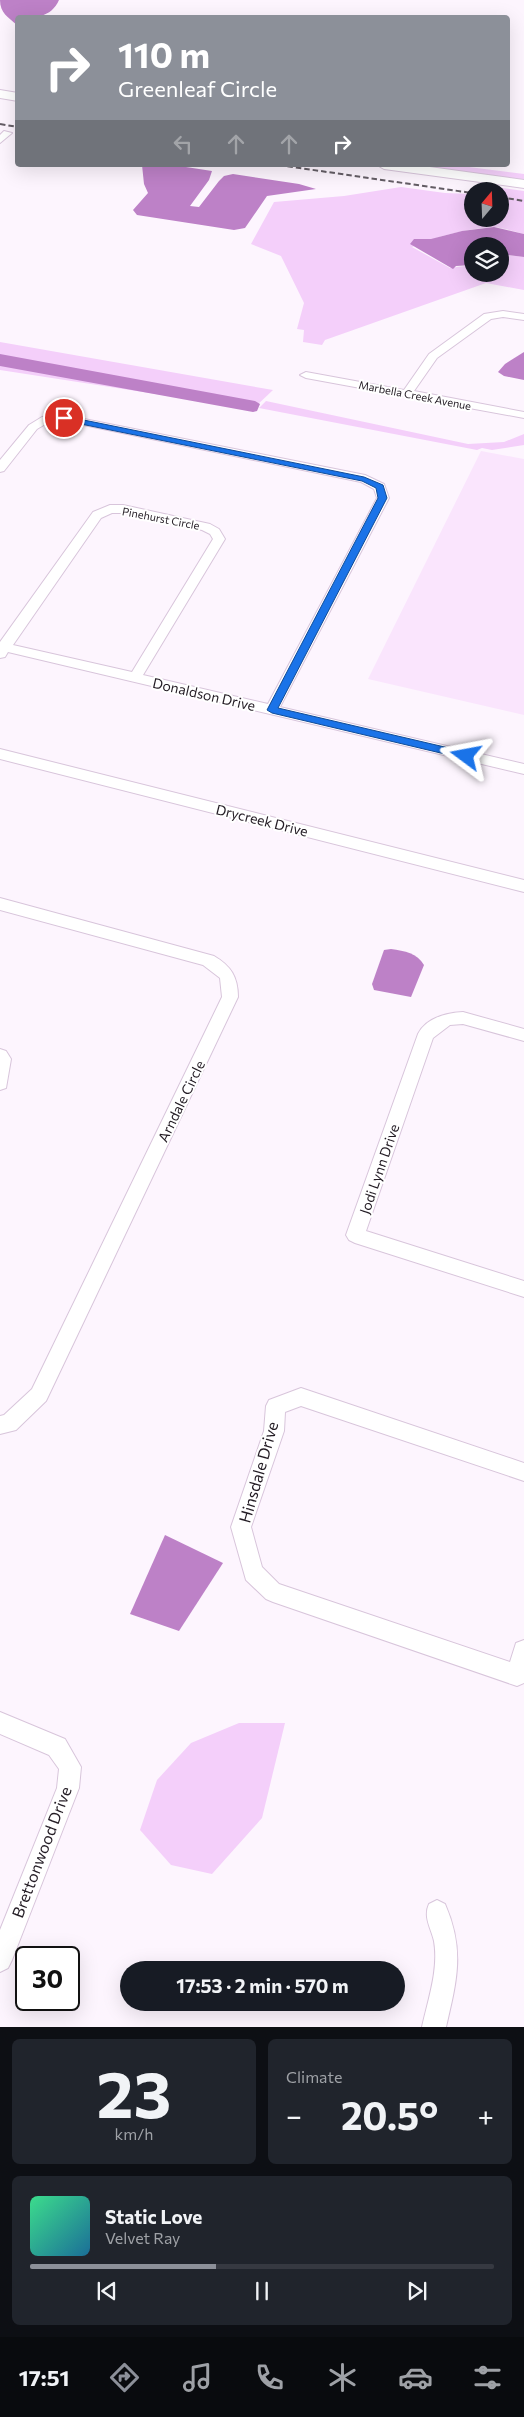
<!DOCTYPE html>
<html lang="en">
<head>
<meta charset="utf-8">
<style>
  :root { --surface:#171b24; --page:#20242c; --text:#f1f3f6; --muted:#9ea1a6; --line:#363941; --accent:#8c9099 }
  body { margin:0; font-family:Commissioner,sans-serif; background:var(--page); color:var(--text); height:100vh; display:flex; flex-direction:column; font-size:19px; white-space:nowrap }
  * { box-sizing:border-box; margin:0 }
  p { font-size:16px; color:var(--muted) }
  .icon { flex:none; width:28px; height:28px; fill:none; stroke:currentColor; stroke-width:2; stroke-linecap:round; stroke-linejoin:round }
  .map { position:relative; height:2027px; overflow:hidden }
  .drawer { display:flex; flex-direction:column; gap:12px; padding:12px; background:#0d0f14; flex:1 }
  .drawer>* { flex:none }
  .banner { position:absolute; left:15px; top:15px; width:495px; height:152px; border-radius:5px; box-shadow:0 5px 20px #0002; background:#8c9099; color:#fff; overflow:hidden }
  .needle { width:32px; rotate:19deg }
  .controls { position:absolute; left:464px; top:182px; display:grid; gap:10px }
  .controls a { display:grid; place-items:center; width:45px; height:45px; border-radius:50%; background:var(--surface); box-shadow:0 5px 20px #0002; font-size:25px }
  .speed { position:absolute; left:15px; top:1946px; display:flex; gap:10px; font-size:25px; font-weight:700; text-align:center }
  .speed>* { display:grid; place-content:center; width:65px; height:65px; border-radius:50%; background:var(--surface); box-shadow:0 5px 20px #0002; line-height:1 }
  .speed .limit { border:2px solid #111; border-radius:8px; background:#fff; color:#111 }
  .pin { position:absolute; display:grid; place-items:center; width:42px; height:42px; color:#fff; margin:-21px; border:2px solid #fff; border-radius:50%; box-shadow:0 1px 5px #0007 }
  .me { position:absolute; width:55px; margin:-28px; rotate:283deg; stroke-linejoin:round; filter:drop-shadow(0 0 4px #0008) }
  .turn { display:flex; align-items:center; gap:18px; height:105px; padding:0 20px; font-size:22px }
  .turn .icon { width:65px; height:65px; stroke-width:2.5 }
  .turn b { display:block; font-size:35px; line-height:42px }
  .lanes { display:flex; align-items:center; height:48px; padding:0 20px; background:#0003; justify-content:center; gap:25px; direction:ltr }
  .lanes .off { opacity:.35 }
  .big { font-size:38px; font-weight:700; line-height:1.1 }
  .drawer .widget { flex:1; display:flex; flex-direction:column; justify-content:center; gap:8px; min-width:0; padding:0 18px; border-radius:8px; background:var(--page) }
  .drawer .dial { align-items:center; gap:0 }
  .dial b { font-size:65px; line-height:1 }
  .song { display:flex; align-items:center; gap:15px }
  .cover { width:60px; height:60px; border-radius:8px; background:linear-gradient(135deg,hsl(150 70% 55%),hsl(200 70% 35%)) }
  .played { height:5px; border-radius:2px; background:linear-gradient(90deg,var(--accent) 40%,var(--line) 40%) }
  .keys { display:flex; justify-content:space-around; direction:ltr }
  .heat { display:flex; justify-content:space-between; align-items:center; font-size:28px; direction:ltr }
  .drawer .tiles { flex:1; display:grid; gap:12px; grid-template-columns:1fr 1fr }
  .widget:last-child { grid-column:span 2 }
  .trip { position:absolute; left:120px; top:1961px; width:285px; height:50px; border-radius:25px; background:var(--surface); box-shadow:0 5px 20px #0002; font-weight:700; line-height:50px; text-align:center }
  .tabs { display:flex; height:80px; justify-content:space-around; align-items:center; background:#090b0e; color:var(--muted) }
  .tabs .icon { width:35px; height:35px }
  .tabs .on { color:var(--accent) }
  .tabs b { font-size:22px; color:var(--text) }
  .map>svg:first-child { display:block }
</style>
</head>
<body>
<div class="map">
<svg width="524" height="2027" viewBox="0 0 524 2027">
  <rect width="100%" height="100%" fill="#fdf5fe"/>
  <path fill="#fae5fd" d="M 481,451 L 524,459 L 524,715 L 368,679 Z"/>
  <g fill="#f4cffa">
    <path d="M 397,165 L 453,165 L 524,174 L 524,181 Z"/>
    <path d="M 488,186 L 524,191 L 524,234 C 516,232 500,227 493,227 C 464,229 439,236 412,247 L 450,268 L 472,265 L 472,274 L 500,274 L 500,254 L 524,257 L 524,290 L 486,283 L 325,340 L 322,345 L 303,342 L 304,330 L 297,329 L 304,303 L 281,256 L 251,244 L 274,202 L 344,196 L 401,187 L 445,193 L 472,194 L 472,219 L 500,219 L 500,191 L 478,191 Z"/>
    <path d="M 0,342 L 273,390 L 253,409 L 0,370 Z"/>
    <path d="M 266,401 L 468,444 L 504,442 L 524,434 L 524,445 L 492,450 L 482,448 L 477,450 L 259,408 Z"/>
    <path d="M 239,1723 L 285,1723 L 262,1818 L 212,1874 L 171,1865 L 140,1830 L 157,1780 L 191,1743 Z"/>
  </g>
  <g fill="#bd81c7">
    <path d="M 0,0 L 59,0 C 51,18 34,18 18,18 L 17,25 C 8,17 0,13 0,0 Z"/>
    <path d="M 142,165 L 173,165 L 212,171 L 209,180 L 190,206 L 199,207 L 219,181 L 224,176 L 233,174 L 299,184 L 316,189 L 267,196 L 245,228 L 234,230 L 137,215 L 133,210 L 148,193 L 144,184 Z"/>
    <path d="M 494,227 L 524,234 L 524,257 L 500,254 L 500,246 L 472,246 L 472,265 L 456,266 L 453,269 L 410,244 L 414,239 L 431,239 L 462,231 Z"/>
    <path d="M 524,352 L 524,380 L 504,376 L 498,372 L 505,364 Z"/>
    <path d="M 391,949 C 405,951 417,953 424,965 L 411,997 L 374,990 L 372,984 L 384,950 Z"/>
    <path d="M 165,1535 L 223,1563 L 179,1631 L 130,1614 Z"/>
  </g>
  <g fill="none" stroke-linecap="round" stroke-linejoin="round">
    <path fill="#bd81c7" fill-rule="evenodd" d="M 0,354 L 255,401 L 260,404 L 257,411 L 253,412 L 0,366 Z"/>
    <defs>
      <g id="minor">
        <path d="M 4,131 L 12,133 L 0,143 L 0,135 Z"/>
        <path d="M 503,311 L 524,314 L 524,320 L 503,317 L 491,319 L 437,358 L 414,391 L 524,412 L 524,418 L 306,378 L 300,375 L 306,372 L 404,390 L 429,354 L 484,314 Z"/>
        <path d="M 64,415 L 365,475 L 384,484 L 389,498 L 280,707 L 524,764 L 524,774 L 8,652 L 5,657 L 0,658 L 0,642 L 93,512 L 110,505 L 123,505 L 210,524 L 219,529 L 225,539 L 143,675 L 268,704 L 377,498 L 374,489 L 361,482 L 64,421 L 49,422 L 37,429 L 4,471 L 0,472 L 0,460 L 29,425 L 42,417 ZM 112,513 L 123,513 L 202,530 L 210,534 L 213,539 L 132,672 L 13,645 L 101,518 Z"/>
        <path d="M 0,749 L 524,880 L 524,892 L 0,759 Z"/>
        <path d="M 0,898 L 214,956 C 231,966 238,977 238,997 L 46,1401 L 16,1430 L 0,1434 L 0,1416 L 4,1415 L 32,1389 L 222,997 L 220,978 L 203,965 L 0,910 Z"/>
        <path d="M 463,1012 L 524,1029 L 524,1041 L 463,1024 L 450,1025 L 433,1038 L 366,1231 L 524,1281 L 524,1297 L 355,1243 L 349,1240 L 346,1235 L 418,1034 C 426,1018 446,1013 463,1012 Z"/>
        <path d="M 0,1049 L 6,1051 L 11,1059 L 6,1088 L 0,1090 Z"/>
        <path d="M 301,1388 L 524,1463 L 524,1481 L 301,1406 L 285,1412 L 284,1431 L 251,1527 L 262,1567 L 279,1584 L 510,1662 L 516,1643 L 524,1640 L 524,1683 L 517,1686 L 273,1602 L 266,1599 L 246,1580 L 231,1527 L 264,1431 L 266,1406 L 269,1400 Z"/>
        <path d="M 0,1712 L 65,1739 L 81,1767 L 79,1788 L 12,1960 L 8,1968 L 0,1972 L 0,1930 L 57,1788 L 59,1769 L 49,1755 L 0,1734 Z"/>
        <path d="M 437,1900 L 445,1904 C 465,1950 457,1980 446,2027 L 422,2027 C 428,2000 439,1969 434,1941 C 431,1928 423,1917 429,1904 Z"/>
      </g>
      <g id="secondary">
        <path d="M 0,90 L 18,93 L 18,101 L 0,98 Z"/>
        <path d="M 377,165 L 415,165 L 524,180 L 524,188 L 384,169 Z"/>
      </g>
    </defs>
    <use href="#minor" stroke="#d8c5db" stroke-width="2"/>
    <use href="#secondary" stroke="#d8c5db" stroke-width="2"/>
    <use href="#minor" fill="#fff" fill-rule="evenodd"/>
    <use href="#secondary" fill="#fff" fill-rule="evenodd"/>
    <g stroke="#645d65" stroke-width="2" stroke-dasharray="5.5 3" stroke-linecap="butt">
      <path d="M 0,124 L 18,127"/>
      <path d="M 279,165 L 472,193"/>
      <path d="M 500,197 L 524,201"/>
    </g>
  </g>
  <path fill="#1a73e8" stroke="#114b97" d="M 64,416 L 364,477 L 383,485 L 387,498 L 278,708 L 466,752 L 469,753 L 469,758 L 466,759 L 272,713 L 267,710 L 378,498 L 376,488 L 362,481 L 61,420 L 61,417 Z"/>
  <g text-anchor="middle" dominant-baseline="central" stroke-width="4" stroke-linejoin="round" paint-order="stroke">
    <g font-size="11" fill="#231c24" stroke="#fff">
      <text transform="translate(415 395) rotate(11)">Marbella Creek Avenue</text>
      <text transform="translate(161 518) rotate(11)">Pinehurst Circle</text>
    </g>
    <g font-size="14" fill="#231c24" stroke="#fff">
      <text transform="translate(204 694) rotate(13)">Donaldson Drive</text>
      <text transform="translate(262 820) rotate(14)">Drycreek Drive</text>
      <text transform="translate(181 1101) rotate(-64)">Arndale Circle</text>
      <text transform="translate(379 1169) rotate(-71)">Jodi Lynn Drive</text>
    </g>
    <g font-size="16" fill="#231c24" stroke="#fff">
      <text transform="translate(258 1472) rotate(-74)">Hinsdale Drive</text>
      <text transform="translate(41 1852) rotate(-69)">Brettonwood Drive</text>
    </g>
  </g>
</svg>
<div class="controls">
<a><svg class="needle" viewBox="-14 -14 28 28"><path d="M0-13l5 13h-10z" fill="#e53935"/><path d="M0 13l5-13h-10z" fill="#9ea1a6"/></svg></a>
<a><svg class="icon" aria-label="layers" viewBox="0 0 24 24"><path d="M12 4l9 5-9 5-9-5zM3 14l9 5 9-5"/></svg></a>
</div>
<div class="speed"><div class="limit">30</div></div>
<div class="pin" style="left:64px;top:418px;background:#d93025"><svg class="icon" aria-label="arrive" viewBox="0 0 24 24"><path d="M6 21V4h12l-3 4 3 4H6"/></svg></div>
<svg class="me" style="left:466px;top:756px" viewBox="-20 -20 40 40"><path d="M0-17L14 15 0 8-14 15z" fill="#1a73e8" stroke="#fff" stroke-width="4"/></svg>
<div class="trip">17:53 · 2 min · 570 m</div>
<div class="banner">
<div class="turn"><svg class="icon" aria-label="right" viewBox="0 0 24 24"><path d="M7 20v-9h11M14 6l5 5-5 5"/></svg><div><b>110 m</b>Greenleaf Circle</div></div>
<div class="lanes"><svg class="icon off" aria-label="left" viewBox="0 0 24 24"><path d="M17 20v-9H6M10 6l-5 5 5 5"/></svg><svg class="icon off" aria-label="ahead" viewBox="0 0 24 24"><path d="M12 20V5M6 11l6-6 6 6"/></svg><svg class="icon off" aria-label="ahead" viewBox="0 0 24 24"><path d="M12 20V5M6 11l6-6 6 6"/></svg><svg class="icon" aria-label="right" viewBox="0 0 24 24"><path d="M7 20v-9h11M14 6l5 5-5 5"/></svg></div>
</div>
</div>
<section class="drawer">
<div class="tiles">
<div class="widget dial"><b>23</b><p>km/h</p></div>
<div class="widget"><p>Climate</p>
<div class="heat"><a>−</a><b class="big">20.5°</b><a>+</a></div>
</div>
<div class="widget">
<div class="song"><i class="cover"></i><div><b>Static Love</b><p>Velvet Ray</p></div></div>
<div class="played"></div>
<div class="keys"><svg class="icon" aria-label="previous" viewBox="0 0 24 24"><path d="M18 5L8 12l10 7zM5 5v14"/></svg><svg class="icon" aria-label="pause" viewBox="0 0 24 24"><path d="M8 5v14M16 5v14"/></svg><svg class="icon" aria-label="next" viewBox="0 0 24 24"><path d="M6 5l10 7-10 7zM19 5v14"/></svg></div>
</div>
</div>
</section>
<nav class="tabs">
<b>17:51</b>
<svg class="icon on" aria-label="directions" viewBox="0 0 24 24"><path d="M12 3l9 9-9 9-9-9zM9 14v-3h6M13 9l2 2-2 2"/></svg>
<svg class="icon" aria-label="music" viewBox="0 0 24 24"><path d="M9 18V5l10-2v13"/><circle cx="6" cy="18" r="3"/><circle cx="16" cy="16" r="3"/></svg>
<svg class="icon" aria-label="phone" viewBox="0 0 24 24"><path d="M5 4h4l2 5-3 2q2 4 5 5l2-3 5 2v4C11 20 4 13 5 4z"/></svg>
<svg class="icon" aria-label="climate" viewBox="0 0 24 24"><path d="M12 3v18M4 7l16 10M4 17L20 7"/></svg>
<svg class="icon" aria-label="car" viewBox="0 0 24 24"><path d="M5 17H2v-5l4-1 3-4h7l3 4 3 1v5h-3M9 17h6M6 11h13"/><circle cx="7" cy="17" r="2"/><circle cx="17" cy="17" r="2"/></svg>
<svg class="icon" aria-label="filters" viewBox="0 0 24 24"><path d="M4 7h16M4 17h16"/><circle cx="9" cy="7" r="2"/><circle cx="15" cy="17" r="2"/></svg>
</nav>
</body>
</html>
